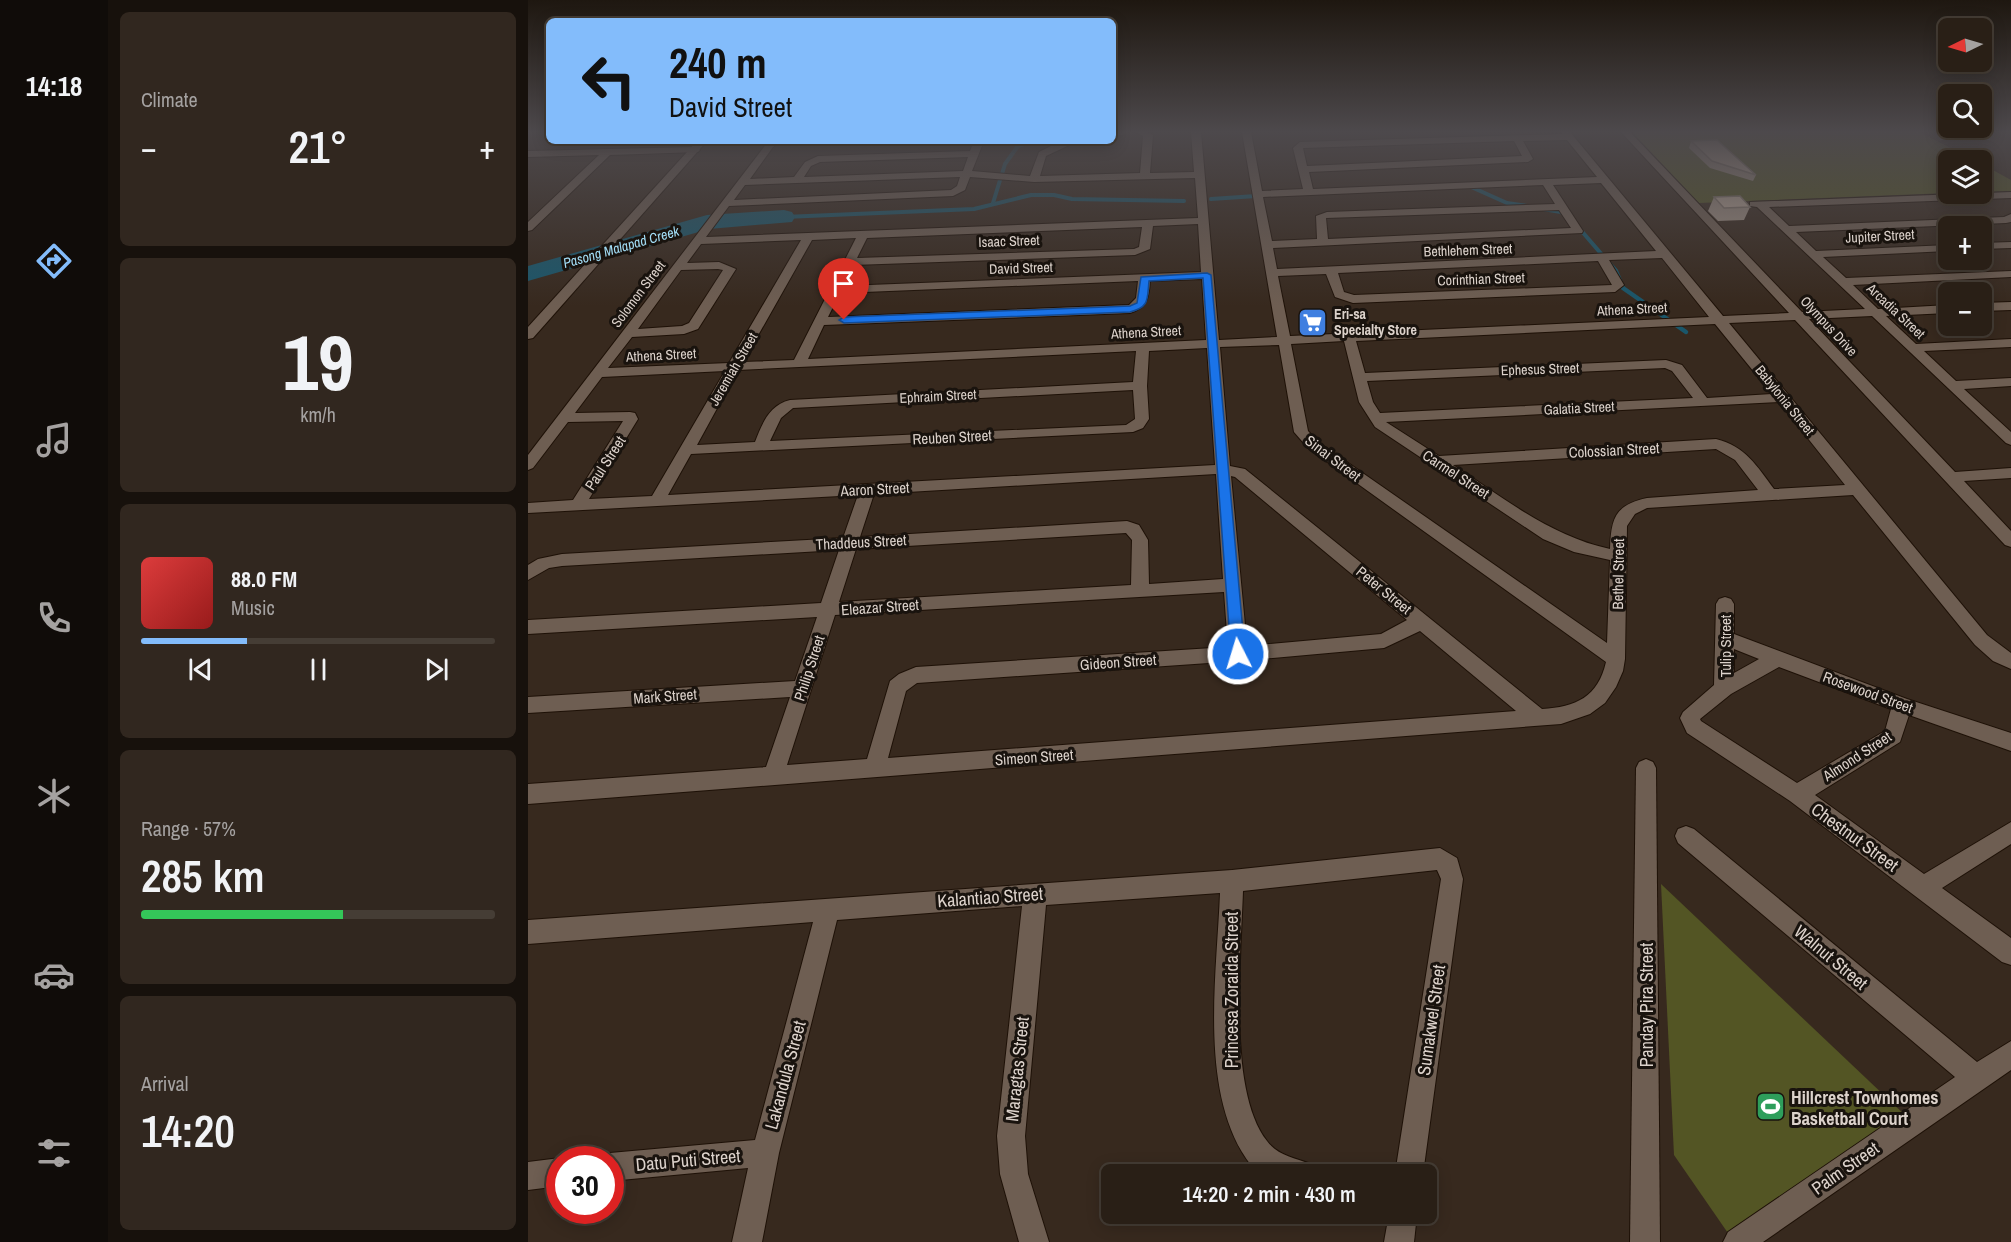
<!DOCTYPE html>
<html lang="en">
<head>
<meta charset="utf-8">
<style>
  :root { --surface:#291f16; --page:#31271f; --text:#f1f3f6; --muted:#a5a2a1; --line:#453d35; --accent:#83bcfb }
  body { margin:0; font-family:"Archivo Narrow",sans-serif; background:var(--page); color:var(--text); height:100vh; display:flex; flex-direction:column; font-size:22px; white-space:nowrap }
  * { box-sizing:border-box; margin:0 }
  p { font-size:20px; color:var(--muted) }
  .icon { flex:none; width:33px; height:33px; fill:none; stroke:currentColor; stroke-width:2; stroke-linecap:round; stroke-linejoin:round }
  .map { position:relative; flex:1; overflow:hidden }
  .sheet { display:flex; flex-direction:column; gap:12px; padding:12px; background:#17110c; width:420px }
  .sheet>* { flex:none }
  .banner { position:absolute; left:18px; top:18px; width:570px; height:126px; border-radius:9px; box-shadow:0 3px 15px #0003,0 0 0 2px var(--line); background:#83bcfb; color:#111; overflow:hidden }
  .needle { width:39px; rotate:265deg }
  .fabs { position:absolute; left:1410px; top:18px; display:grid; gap:12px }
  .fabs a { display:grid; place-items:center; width:54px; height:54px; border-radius:9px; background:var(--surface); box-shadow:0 3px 15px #0003,0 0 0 2px var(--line); font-size:30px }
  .speed { position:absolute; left:18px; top:1146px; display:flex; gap:12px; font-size:30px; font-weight:700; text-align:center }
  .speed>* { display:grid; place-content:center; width:78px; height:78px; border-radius:50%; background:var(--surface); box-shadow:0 3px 15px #0003,0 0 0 2px var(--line); line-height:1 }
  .speed .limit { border:9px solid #d22; background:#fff; color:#111 }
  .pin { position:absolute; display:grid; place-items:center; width:51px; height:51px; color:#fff; margin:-62px -26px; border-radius:50% 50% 50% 0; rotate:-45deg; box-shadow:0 0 6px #0007 }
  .pin .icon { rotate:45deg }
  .me { position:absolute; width:66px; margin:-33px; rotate:355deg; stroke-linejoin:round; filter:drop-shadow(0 0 4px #0008) }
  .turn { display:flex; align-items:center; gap:21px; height:126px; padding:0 24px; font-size:27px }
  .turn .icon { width:78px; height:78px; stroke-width:2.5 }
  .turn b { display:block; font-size:42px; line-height:51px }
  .big { font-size:45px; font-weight:600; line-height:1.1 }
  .sheet .tile { flex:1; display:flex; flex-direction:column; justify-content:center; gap:9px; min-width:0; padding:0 21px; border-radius:9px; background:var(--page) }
  .sheet .dial { align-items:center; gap:0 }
  .dial b { font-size:78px; line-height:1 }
  .song { display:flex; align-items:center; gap:18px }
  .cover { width:72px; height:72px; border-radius:9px; background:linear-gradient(135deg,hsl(0 70% 55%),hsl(0 70% 35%)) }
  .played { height:6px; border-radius:3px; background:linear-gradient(90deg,var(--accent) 30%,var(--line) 30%) }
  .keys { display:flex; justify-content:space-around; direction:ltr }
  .heat { display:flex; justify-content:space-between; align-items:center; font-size:33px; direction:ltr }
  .charge { height:9px; border-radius:4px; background:linear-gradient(90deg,#34c759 57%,var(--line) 0) }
  .trip { position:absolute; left:573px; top:1164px; width:336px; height:60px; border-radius:9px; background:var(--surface); box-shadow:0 3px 15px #0003,0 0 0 2px var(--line); font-weight:600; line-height:60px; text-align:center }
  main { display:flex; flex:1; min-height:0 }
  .dock { display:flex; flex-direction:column; width:108px; justify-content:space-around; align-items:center; background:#100c09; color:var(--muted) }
  .dock .icon { width:42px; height:42px }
  .dock .active { color:var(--accent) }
  .dock b { font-size:27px; color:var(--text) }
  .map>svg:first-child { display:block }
</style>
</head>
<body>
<main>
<nav class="dock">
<b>14:18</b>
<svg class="icon active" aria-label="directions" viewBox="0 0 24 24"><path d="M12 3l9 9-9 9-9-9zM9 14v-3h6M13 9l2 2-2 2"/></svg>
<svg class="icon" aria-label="music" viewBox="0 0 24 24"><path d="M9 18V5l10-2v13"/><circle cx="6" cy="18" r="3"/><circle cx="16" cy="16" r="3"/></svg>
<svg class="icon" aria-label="phone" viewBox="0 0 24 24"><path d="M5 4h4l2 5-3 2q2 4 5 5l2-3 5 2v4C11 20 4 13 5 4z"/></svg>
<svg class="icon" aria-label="climate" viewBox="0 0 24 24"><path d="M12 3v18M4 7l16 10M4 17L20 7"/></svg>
<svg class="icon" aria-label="car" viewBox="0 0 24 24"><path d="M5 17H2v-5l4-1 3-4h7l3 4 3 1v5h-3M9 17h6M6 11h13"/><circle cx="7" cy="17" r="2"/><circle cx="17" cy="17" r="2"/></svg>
<svg class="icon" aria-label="filters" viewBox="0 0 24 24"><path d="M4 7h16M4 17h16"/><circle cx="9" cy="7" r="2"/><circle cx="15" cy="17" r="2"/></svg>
</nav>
<section class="sheet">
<div class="tile"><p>Climate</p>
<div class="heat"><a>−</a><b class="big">21°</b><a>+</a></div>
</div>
<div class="tile dial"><b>19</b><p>km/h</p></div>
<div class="tile">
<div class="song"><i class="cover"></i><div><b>88.0 FM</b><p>Music</p></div></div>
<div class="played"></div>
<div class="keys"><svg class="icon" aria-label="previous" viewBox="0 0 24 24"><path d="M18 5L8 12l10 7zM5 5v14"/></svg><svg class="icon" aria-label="pause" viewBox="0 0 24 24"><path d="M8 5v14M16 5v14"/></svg><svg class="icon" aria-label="next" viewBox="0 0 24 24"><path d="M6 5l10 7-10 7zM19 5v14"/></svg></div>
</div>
<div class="tile"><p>Range · 57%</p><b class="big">285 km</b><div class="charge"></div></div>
<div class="tile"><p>Arrival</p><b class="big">14:20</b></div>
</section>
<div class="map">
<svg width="1483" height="1242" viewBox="0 0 1483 1242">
  <rect width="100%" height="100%" fill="#37291e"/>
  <g fill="#535524">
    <path d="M 1104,132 L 1391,132 L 1446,160 L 1420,160 L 1420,193 L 1171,203 Z"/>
    <path d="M 1454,164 L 1483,180 L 1483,191 L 1454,192 Z"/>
    <path d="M 1133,884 L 1378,1116 L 1202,1236 L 1146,1155 Z"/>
  </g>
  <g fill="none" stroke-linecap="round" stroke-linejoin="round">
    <g stroke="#1a566a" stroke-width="4">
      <path d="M 941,186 L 979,203 L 999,206"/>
      <path d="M 683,199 L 728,196"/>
      <path d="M 465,203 L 477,164 L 490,146 L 505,141"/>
      <path d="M 1015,209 L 1033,212 L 1039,217"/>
      <path d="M 256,217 L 446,209 L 503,195 L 526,195 L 544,199 L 656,201"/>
      <path d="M 1051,228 L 1082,264"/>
    </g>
    <path stroke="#1a566a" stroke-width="4.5" d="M 1080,262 L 1088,271 L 1095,288 L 1158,332"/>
    <path fill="#1a566a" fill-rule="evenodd" d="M 256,210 L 264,212 L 267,217 L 264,222 L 181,229 L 0,281 L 0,266 L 179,215 Z"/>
    <defs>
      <g id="street">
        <path d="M 585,132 L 600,132 L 595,135 L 585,135 Z"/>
        <path d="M 607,132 L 619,132 L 625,135 L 622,173 L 666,172 L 663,132 L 673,132 L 691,340 L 749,337 L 714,132 L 723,132 L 734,191 L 775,189 L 765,148 L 772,142 L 1034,134 L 1033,132 L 1042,132 L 1195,316 L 1261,313 L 1093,132 L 1102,132 L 1274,312 L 1337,309 L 1229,207 L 1222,206 L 1222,202 L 1483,192 L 1483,198 L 1241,207 L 1261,226 L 1476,217 L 1483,214 L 1483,222 L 1478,223 L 1268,232 L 1288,251 L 1420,245 L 1420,251 L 1295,257 L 1318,278 L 1483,271 L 1483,277 L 1325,285 L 1350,309 L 1420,305 L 1420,313 L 1358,316 L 1388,344 L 1483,339 L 1483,347 L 1396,351 L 1428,381 L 1483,378 L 1483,386 L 1436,389 L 1483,432 L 1483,445 L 1478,443 L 1344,316 L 1281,319 L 1427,472 L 1483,468 L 1483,478 L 1436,481 L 1483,531 L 1483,547 L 1477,545 L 1267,320 L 1201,323 L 1459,635 L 1483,653 L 1483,669 L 1465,661 L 1447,645 L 1325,495 L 1119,508 L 1107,514 L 1099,526 L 1097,659 L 1095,671 L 1088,687 L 1077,703 L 1062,714 L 1033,724 L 0,804 L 0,784 L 238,767 L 262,697 L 0,713 L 0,697 L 267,681 L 289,617 L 0,634 L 0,620 L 293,603 L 311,550 L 34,566 L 21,568 L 0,580 L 0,565 L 10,559 L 34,554 L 315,538 L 330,495 L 0,513 L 0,503 L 45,500 L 95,421 L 40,422 L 5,468 L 0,470 L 0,455 L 239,143 L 254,141 L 245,147 L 222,179 L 266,177 L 277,162 L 290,156 L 442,151 L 446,141 L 456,141 L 444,171 L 502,176 L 511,152 L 531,142 L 550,141 L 518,156 L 512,176 L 612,173 L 615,136 ZM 1039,140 L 1069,177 L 785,189 L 781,172 L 1000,162 L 1005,159 L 995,141 ZM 986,141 L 994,156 L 779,166 L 775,148 ZM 440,157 L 435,171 L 276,177 L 283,166 L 292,162 ZM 432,177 L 429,186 L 423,190 L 206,200 L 217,185 ZM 442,177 L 506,182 L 667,178 L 670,218 L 178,237 L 201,206 L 425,196 L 437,190 ZM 1073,183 L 1128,251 L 749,269 L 745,248 L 1054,233 L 1055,231 L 1025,185 ZM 1015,185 L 1027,204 L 799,212 L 788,216 L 789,239 L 744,241 L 735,197 ZM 1031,210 L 1043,228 L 800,239 L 798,218 ZM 670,224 L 673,272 L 315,286 L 325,265 L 607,255 L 622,249 L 625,226 ZM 614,227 L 611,247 L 606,249 L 329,258 L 339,238 ZM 328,238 L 266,360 L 215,362 L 284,240 ZM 273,240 L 201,363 L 80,368 L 104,337 L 156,334 L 170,329 L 208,269 L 191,262 L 159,263 L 173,244 ZM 1134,258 L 1181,317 L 762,336 L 750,276 L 798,274 L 807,297 L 825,303 L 1087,292 L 1096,285 L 1081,260 ZM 1070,261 L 1084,285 L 826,295 L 816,292 L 810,273 ZM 190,269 L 195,270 L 161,323 L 154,326 L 110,329 L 153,270 ZM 674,279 L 678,340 L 280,359 L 296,325 L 602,313 C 619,308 621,297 622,281 ZM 610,281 L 608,298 L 601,305 L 300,317 L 312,293 ZM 1187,324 L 1244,394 L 1179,398 L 1154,365 L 1138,360 L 837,373 L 828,341 ZM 816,341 L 831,402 L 847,427 L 1015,539 L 1046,552 L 1082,560 L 1079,643 L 790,442 L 780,431 L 763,344 ZM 751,345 L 766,432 L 780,448 L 1078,662 C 1070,697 1048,707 1014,709 L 717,469 L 702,466 L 692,347 ZM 679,348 L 687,465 L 140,495 L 163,454 L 605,432 L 615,428 L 621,419 L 619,386 L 621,351 ZM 608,351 L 605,382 L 262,400 C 241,405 234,424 227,442 L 169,445 L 210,370 ZM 1137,368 L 1144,371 L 1165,398 L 852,413 L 845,402 L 839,381 ZM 197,371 L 124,496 L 61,499 L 110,419 L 107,413 L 102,412 L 47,413 L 74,377 ZM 605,390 L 607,419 L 598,425 L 242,441 L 253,418 L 265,408 ZM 1251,402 L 1317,485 L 1246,489 C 1229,466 1217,446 1188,439 L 911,456 L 858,422 ZM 1188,449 L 1207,460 L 1230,490 L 1119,498 C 1087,505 1083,518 1082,549 C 1022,536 976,498 925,465 ZM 688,474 L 695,579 L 621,584 L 620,540 L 611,525 L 599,521 L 332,537 L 346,494 ZM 703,476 L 707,477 L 879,620 L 853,634 L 719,646 ZM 598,533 L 604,540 L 603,585 L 311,602 L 328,549 ZM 696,592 L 700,647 L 388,667 L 371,674 L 362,681 L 339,759 L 259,765 L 307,615 ZM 892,631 L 988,711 L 360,758 L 378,691 L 389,683 L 710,661 L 856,648 Z"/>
        <path d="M 167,147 L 172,150 L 170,152 L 82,155 L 4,230 L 0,231 L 0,222 L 71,155 L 0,157 L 0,151 Z"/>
        <path d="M 1483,242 L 1483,248 L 1454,249 L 1454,243 Z"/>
        <path d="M 1483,302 L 1483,310 L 1454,311 L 1454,303 Z"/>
        <path d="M 1197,597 L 1203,599 L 1206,604 L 1206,634 L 1379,699 L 1483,733 L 1483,751 L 1381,715 L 1372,742 L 1287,795 L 1396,874 L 1483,822 L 1483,844 L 1414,888 L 1483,938 L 1483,965 L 1474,962 L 1262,801 L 1159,733 L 1152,718 L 1155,712 L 1186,685 L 1188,604 L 1191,599 ZM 1206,649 L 1231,659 L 1206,673 ZM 1251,667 L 1363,709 L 1357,731 L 1269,783 L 1173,721 L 1172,719 L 1203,694 Z"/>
        <path d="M 1118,759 L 1125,762 L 1128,768 L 1132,1242 L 1102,1242 L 1108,768 L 1111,762 Z"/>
        <path d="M 1158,826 L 1166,829 L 1449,1062 L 1483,1041 L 1483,1070 L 1235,1242 L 1195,1242 L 1200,1232 L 1427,1077 L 1150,843 L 1147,836 L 1150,829 Z"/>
        <path d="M 912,848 L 929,858 L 935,879 L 895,1174 L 867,1174 L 913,879 L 909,870 L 715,891 C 713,954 699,1091 739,1141 C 749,1155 767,1158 783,1164 L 787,1174 C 774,1174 748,1178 736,1174 C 726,1171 719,1160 714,1152 C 672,1081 689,972 692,893 L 518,905 L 497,1136 L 500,1174 L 521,1242 L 491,1242 L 472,1174 L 469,1136 L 494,906 L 309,920 L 251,1153 L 234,1242 L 204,1242 L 220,1168 L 82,1181 L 82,1160 L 71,1160 L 82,1153 L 227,1140 L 285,922 L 0,944 L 0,920 L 704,870 Z"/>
        <path d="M 32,1158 L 36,1160 L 32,1160 L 32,1186 L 0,1190 L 0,1162 Z"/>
        <path d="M 861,1214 L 889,1214 L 886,1242 L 856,1242 Z"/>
      </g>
      <path id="secondary" d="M 169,141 L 179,141 L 5,338 L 0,339 L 0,327 Z"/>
    </defs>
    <use href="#street" stroke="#1e1107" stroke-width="2"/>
    <use href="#secondary" stroke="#1e1107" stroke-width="2"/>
    <use href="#street" fill="#6e5e52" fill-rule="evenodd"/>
    <use href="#secondary" fill="#6e5e52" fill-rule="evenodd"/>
  </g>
  <g fill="#9f9084">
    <path d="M 1163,141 L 1228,175 L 1225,181 L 1182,168 L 1161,148 Z"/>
    <path d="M 1186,197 L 1222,207 L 1216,220 L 1190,221 L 1180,211 Z"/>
  </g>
  <g fill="#b9a799" stroke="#82756b" stroke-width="1.5">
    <path d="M 1189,140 L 1228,175 L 1184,161 L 1163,141 Z"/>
    <path d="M 1212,196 L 1222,207 L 1196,208 L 1186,197 Z"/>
  </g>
  <linearGradient id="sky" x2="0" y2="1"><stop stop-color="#1e1710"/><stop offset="0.43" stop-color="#4d494c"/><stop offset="1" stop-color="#4d494c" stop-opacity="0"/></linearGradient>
  <rect width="1483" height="306" fill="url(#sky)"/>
  <path fill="#1a73e8" stroke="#114b97" stroke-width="1.5" d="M 679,273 L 683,275 L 717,654 L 715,658 L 705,658 L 703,654 L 675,278 L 621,281 C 619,299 622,307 602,312 L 316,323 L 311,320 L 316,317 L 602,306 L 609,303 L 613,277 Z"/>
  <defs>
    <symbol id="supermarket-square" viewBox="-11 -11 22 22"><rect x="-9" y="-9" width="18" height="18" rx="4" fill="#3f7fe0" stroke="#19130e"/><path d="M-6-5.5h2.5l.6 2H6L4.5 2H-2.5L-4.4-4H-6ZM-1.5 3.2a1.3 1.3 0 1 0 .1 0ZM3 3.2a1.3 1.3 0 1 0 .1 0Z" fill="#fff"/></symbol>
    <symbol id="stadium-square" viewBox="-11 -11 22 22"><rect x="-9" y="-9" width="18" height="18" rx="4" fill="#2e9e5b" stroke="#19130e"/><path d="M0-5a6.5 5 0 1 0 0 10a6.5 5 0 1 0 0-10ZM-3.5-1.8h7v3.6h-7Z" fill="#fff"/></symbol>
  </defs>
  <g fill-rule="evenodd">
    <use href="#supermarket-square" x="768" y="306" width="33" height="33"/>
    <use href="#stadium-square" x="1226" y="1090" width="33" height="33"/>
  </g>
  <g text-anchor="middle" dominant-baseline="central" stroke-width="6" stroke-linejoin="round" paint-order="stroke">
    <g font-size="14" fill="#dcd2cb" stroke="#19130e">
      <text transform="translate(1352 236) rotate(-3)">Jupiter Street</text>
      <text transform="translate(481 241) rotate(-2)">Isaac Street</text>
      <text transform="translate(940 250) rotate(-2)">Bethlehem Street</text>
      <text transform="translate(493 268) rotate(-2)">David Street</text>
      <text transform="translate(953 279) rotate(-2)">Corinthian Street</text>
      <text transform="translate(110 294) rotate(-53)">Solomon Street</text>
      <text transform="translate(1104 309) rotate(-3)">Athena Street</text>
      <text transform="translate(1368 311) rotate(43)">Arcadia Street</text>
      <text transform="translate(1301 326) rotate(47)">Olympus Drive</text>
      <text transform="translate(618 332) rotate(-3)">Athena Street</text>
      <text transform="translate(133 355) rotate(-3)">Athena Street</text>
      <text transform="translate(205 369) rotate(-60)">Jeremiah Street</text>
      <text transform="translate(1012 369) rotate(-2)">Ephesus Street</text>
      <text transform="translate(410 396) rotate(-3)">Ephraim Street</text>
      <text transform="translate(1257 400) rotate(51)">Babylonia Street</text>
      <text transform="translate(1051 408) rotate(-3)">Galatia Street</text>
    </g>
    <g font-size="14" font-style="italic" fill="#a2ddf6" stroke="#19130e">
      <text transform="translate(93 247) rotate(-16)">Pasong Malapad Creek</text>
    </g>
    <g font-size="14" font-weight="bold" fill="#dcd2cb" stroke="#19130e" text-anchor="start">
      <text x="806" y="314">Eri-sa<tspan x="806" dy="16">Specialty Store</tspan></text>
    </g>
    <g font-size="15" fill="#dcd2cb" stroke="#19130e">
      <text transform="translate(424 437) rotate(-3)">Reuben Street</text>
      <text transform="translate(1086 450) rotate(-3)">Colossian Street</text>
      <text transform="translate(805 458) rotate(37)">Sinai Street</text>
      <text transform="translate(77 463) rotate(-57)">Paul Street</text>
      <text transform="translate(928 474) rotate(33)">Carmel Street</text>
      <text transform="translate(347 489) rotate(-3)">Aaron Street</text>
      <text transform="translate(333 542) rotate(-3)">Thaddeus Street</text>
      <text transform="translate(1090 574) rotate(-89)">Bethel Street</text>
      <text transform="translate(856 590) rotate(39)">Peter Street</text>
      <text transform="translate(352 607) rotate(-4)">Eleazar Street</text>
      <text transform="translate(1197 646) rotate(-90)">Tulip Street</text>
      <text transform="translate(590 662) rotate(-4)">Gideon Street</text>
      <text transform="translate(281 668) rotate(-72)">Philip Street</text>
      <text transform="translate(1340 692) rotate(20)">Rosewood Street</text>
      <text transform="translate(137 696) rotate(-4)">Mark Street</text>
      <text transform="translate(1329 756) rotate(-33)">Almond Street</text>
      <text transform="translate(506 757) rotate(-4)">Simeon Street</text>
    </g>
    <g font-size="18" fill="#dcd2cb" stroke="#19130e">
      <text transform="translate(1327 837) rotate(36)">Chestnut Street</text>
      <text transform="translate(462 897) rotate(-4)">Kalantiao Street</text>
      <text transform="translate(1303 957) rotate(40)">Walnut Street</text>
      <text transform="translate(703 990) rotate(-90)">Princesa Zoraida Street</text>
      <text transform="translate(1118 1005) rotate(-90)">Panday Pira Street</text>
      <text transform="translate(903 1020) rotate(-82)">Sumakwel Street</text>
      <text transform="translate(489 1069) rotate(-84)">Maragtas Street</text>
      <text transform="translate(257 1075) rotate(-75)">Lakandula Street</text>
      <text transform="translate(160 1160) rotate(-5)">Datu Puti Street</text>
      <text transform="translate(1317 1168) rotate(-35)">Palm Street</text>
    </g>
    <g font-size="18" font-weight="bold" fill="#dcd2cb" stroke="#19130e" text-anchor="start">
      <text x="1263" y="1097">Hillcrest Townhomes<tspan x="1263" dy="21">Basketball Court</tspan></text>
    </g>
  </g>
</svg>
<div class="fabs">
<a><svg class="needle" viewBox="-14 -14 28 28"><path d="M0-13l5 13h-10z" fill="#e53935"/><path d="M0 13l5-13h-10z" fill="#a5a2a1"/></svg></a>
<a><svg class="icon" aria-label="search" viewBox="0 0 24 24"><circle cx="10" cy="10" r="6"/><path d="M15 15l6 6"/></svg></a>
<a><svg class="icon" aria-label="layers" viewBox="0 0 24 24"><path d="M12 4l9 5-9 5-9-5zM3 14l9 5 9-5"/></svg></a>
<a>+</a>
<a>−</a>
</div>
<div class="speed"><div class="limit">30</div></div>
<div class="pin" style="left:316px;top:320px;background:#d93025"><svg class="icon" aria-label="arrive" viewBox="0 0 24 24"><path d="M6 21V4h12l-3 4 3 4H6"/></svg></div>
<svg class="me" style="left:710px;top:654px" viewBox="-20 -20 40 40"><circle r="17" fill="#1a73e8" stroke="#fff" stroke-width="3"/><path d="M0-11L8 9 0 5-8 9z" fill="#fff"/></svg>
<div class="trip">14:20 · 2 min · 430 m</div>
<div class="banner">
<div class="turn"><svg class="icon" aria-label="left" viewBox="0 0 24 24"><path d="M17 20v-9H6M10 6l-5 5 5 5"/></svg><div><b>240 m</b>David Street</div></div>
</div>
</div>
</main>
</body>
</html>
